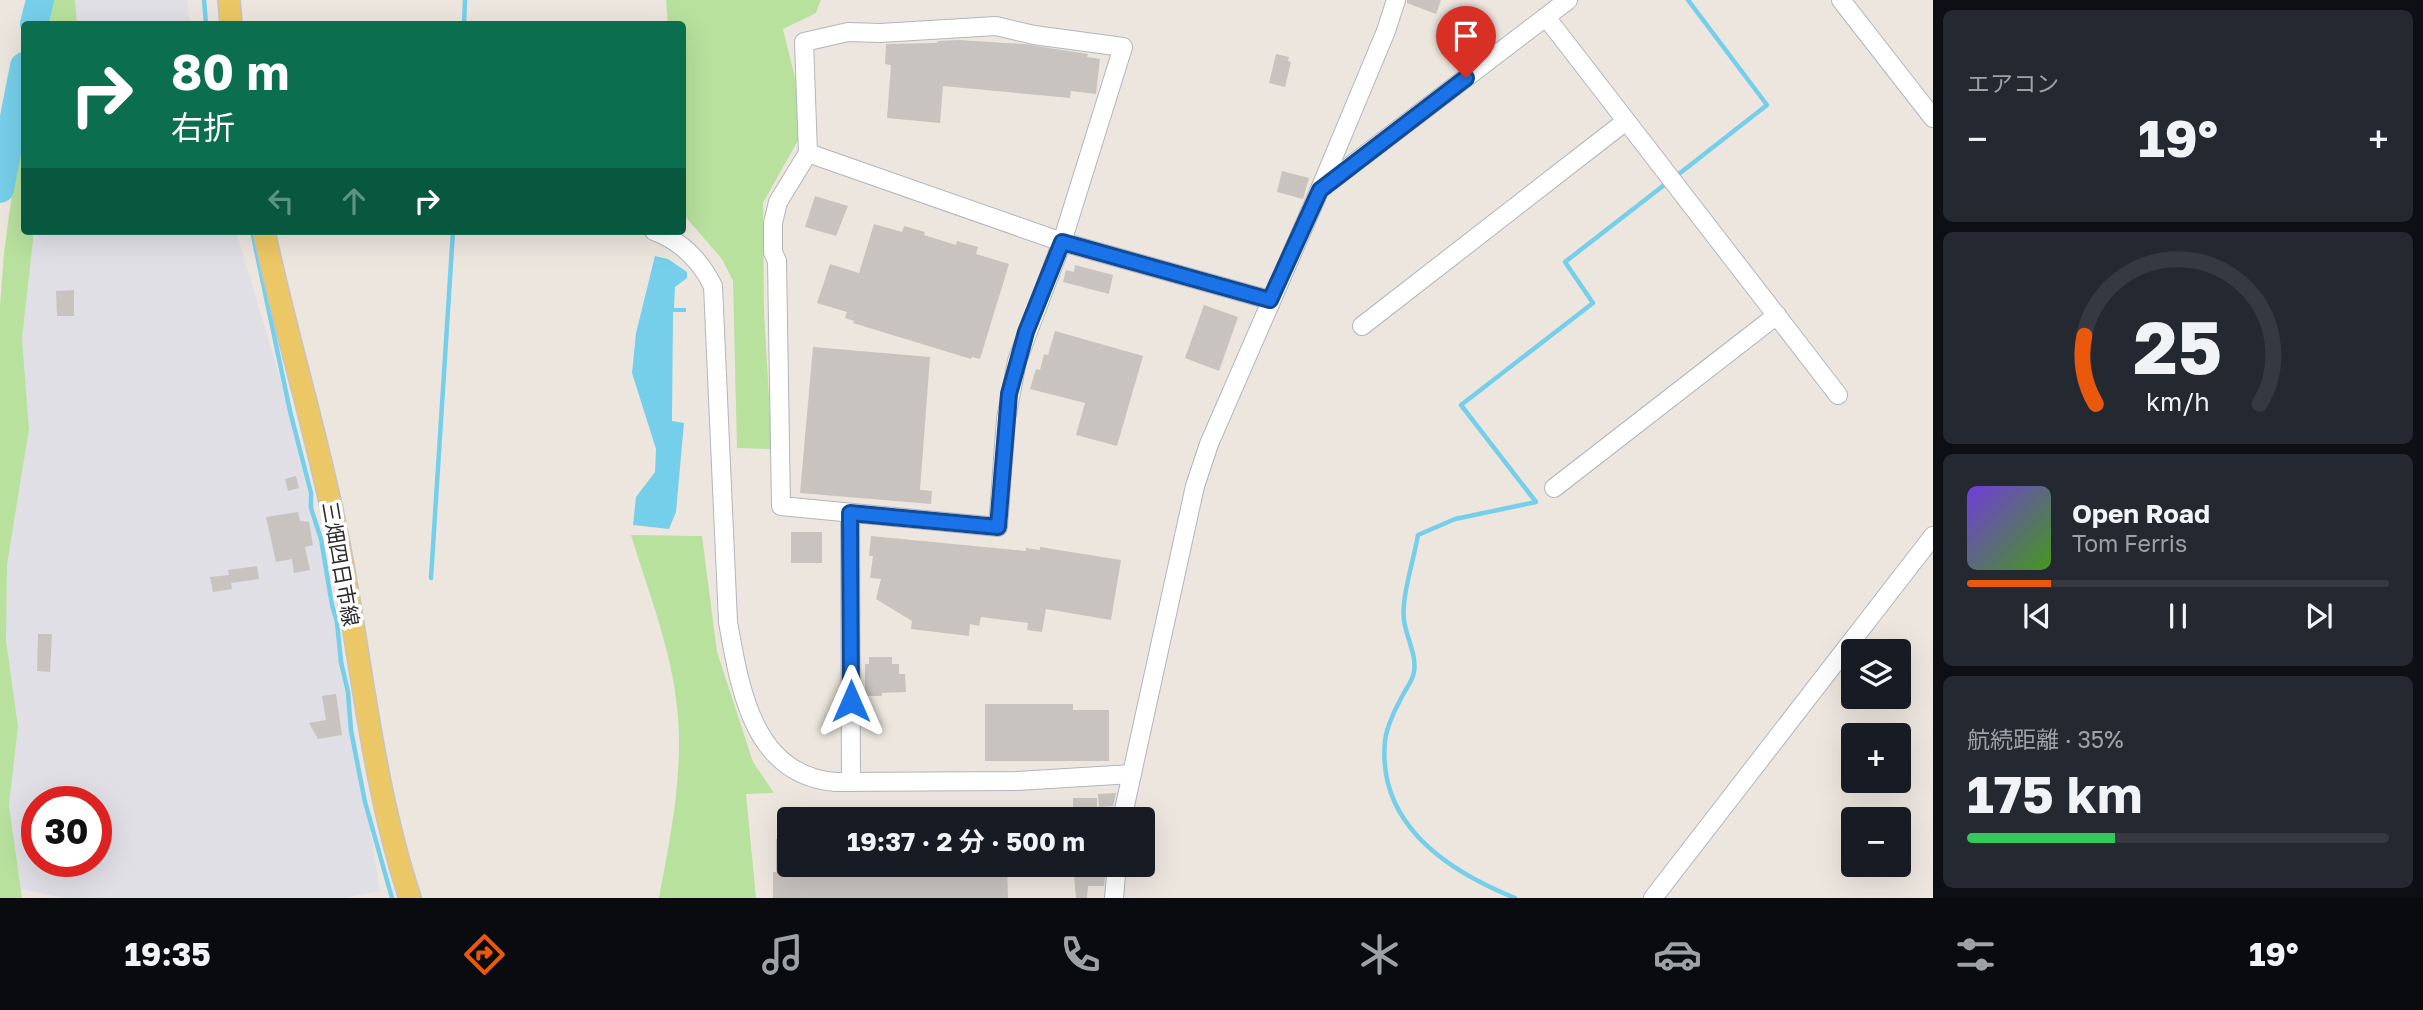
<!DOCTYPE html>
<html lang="ja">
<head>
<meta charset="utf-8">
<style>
  :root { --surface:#171b24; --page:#242831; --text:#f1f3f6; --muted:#9ea1a6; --line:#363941; --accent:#ea580c }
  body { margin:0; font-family:"Golos Text","Noto Sans JP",sans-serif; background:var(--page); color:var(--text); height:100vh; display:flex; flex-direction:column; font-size:26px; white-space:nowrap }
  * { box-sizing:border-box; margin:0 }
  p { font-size:23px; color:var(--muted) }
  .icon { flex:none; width:38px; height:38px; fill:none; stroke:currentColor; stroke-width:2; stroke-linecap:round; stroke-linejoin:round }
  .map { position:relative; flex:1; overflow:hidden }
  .panel { display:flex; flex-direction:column; gap:10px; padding:10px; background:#0d0f14; width:490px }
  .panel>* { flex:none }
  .top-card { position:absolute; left:21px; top:21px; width:665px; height:214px; border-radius:7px; box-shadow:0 7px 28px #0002; background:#0b6e4f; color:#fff; overflow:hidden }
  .buttons { position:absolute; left:1841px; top:639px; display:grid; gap:14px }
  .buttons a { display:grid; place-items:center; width:70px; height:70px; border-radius:7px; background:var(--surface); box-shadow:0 7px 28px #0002; font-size:35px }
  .speed { position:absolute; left:21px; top:786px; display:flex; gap:14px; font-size:35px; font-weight:700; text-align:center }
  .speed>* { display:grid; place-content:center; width:91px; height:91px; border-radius:50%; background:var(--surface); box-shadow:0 7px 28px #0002; line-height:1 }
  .speed .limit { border:10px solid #d22; background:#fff; color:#111 }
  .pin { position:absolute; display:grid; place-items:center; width:60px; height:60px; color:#fff; margin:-72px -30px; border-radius:50% 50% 50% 0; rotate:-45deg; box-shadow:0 0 7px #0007 }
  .pin .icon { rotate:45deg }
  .me { position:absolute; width:77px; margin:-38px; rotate:0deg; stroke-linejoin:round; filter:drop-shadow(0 0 5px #0008) }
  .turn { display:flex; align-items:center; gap:24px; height:147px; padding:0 35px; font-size:32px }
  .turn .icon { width:91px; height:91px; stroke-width:2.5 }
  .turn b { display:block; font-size:49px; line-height:60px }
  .lanes { display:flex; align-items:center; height:66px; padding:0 35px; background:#0003; justify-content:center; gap:35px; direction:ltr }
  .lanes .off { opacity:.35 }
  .big { font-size:52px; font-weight:700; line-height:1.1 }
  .panel .card { flex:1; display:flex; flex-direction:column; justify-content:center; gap:10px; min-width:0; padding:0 24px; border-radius:10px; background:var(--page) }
  .panel .dial { align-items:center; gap:0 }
  .dial svg { height:182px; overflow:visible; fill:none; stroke:var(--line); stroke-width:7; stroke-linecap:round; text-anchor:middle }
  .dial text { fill:var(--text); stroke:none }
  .song { display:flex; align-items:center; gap:21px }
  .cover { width:84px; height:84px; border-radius:10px; background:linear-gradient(135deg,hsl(260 70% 55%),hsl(100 70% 35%)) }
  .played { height:7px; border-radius:4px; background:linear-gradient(90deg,var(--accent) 20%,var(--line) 20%) }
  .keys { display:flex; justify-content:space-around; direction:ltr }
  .heat { display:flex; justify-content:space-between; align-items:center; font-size:38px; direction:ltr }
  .charge { height:10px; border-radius:5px; background:linear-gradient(90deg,#34c759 35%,var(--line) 0) }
  .trip { position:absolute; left:777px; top:807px; width:378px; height:70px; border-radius:7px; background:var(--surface); box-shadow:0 7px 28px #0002; font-weight:700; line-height:70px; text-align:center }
  .menu { display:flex; height:112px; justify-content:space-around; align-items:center; background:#090b0e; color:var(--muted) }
  .menu .icon { width:49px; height:49px }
  .menu .current { color:var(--accent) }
  .menu b { font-size:32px; color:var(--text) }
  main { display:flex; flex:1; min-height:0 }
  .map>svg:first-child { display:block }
</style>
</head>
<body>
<main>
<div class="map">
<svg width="1933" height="898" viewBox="0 0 1933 898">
  <rect width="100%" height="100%" fill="#ede6df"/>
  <g fill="#e0dfe6" fill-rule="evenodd">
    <path d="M 75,0 L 187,0 L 190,24 L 77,24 Z"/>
    <path d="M 33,231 L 236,231 L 286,399 L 338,624 L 380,891 L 344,898 L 64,898 L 21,889 L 9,805 L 18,727 L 6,640 L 7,565 L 29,429 L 22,338 ZM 37,802 L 96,802 L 96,861 L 37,861 Z"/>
  </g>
  <g fill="#b7e19d">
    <path d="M 49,0 L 75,0 L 77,24 L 43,24 Z"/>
    <path d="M 666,0 L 821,0 L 816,13 L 783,29 L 795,78 L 800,137 L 763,203 L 764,312 L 772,449 L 737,448 L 733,281 L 722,259 L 683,214 L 682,24 L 668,24 Z"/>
    <path d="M 24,105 L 24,231 L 33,231 L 33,240 L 22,338 L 29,429 L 7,565 L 6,640 L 18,727 L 9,805 L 22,898 L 0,898 L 0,307 L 4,253 Z"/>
    <path d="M 631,535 L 702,536 L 717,652 L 753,762 L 774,793 L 746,794 L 756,898 L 659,898 C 671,834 684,771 677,706 C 671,648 648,591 631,535 Z"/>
  </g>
  <path fill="#76cfea" d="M 655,256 L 668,259 L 687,272 L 687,278 L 675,287 L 674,308 L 686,308 L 686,312 L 673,312 L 672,421 L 684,423 L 676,512 L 669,529 L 633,525 L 636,497 L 655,472 L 656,449 L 632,373 L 636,333 Z"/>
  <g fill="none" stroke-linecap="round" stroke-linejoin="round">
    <g stroke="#76cfea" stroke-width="4.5">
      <path d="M 204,0 L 206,24"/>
      <path d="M 464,24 L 465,0"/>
      <path d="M 1675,177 L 1767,105 L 1688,0"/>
      <path d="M 252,231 L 290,411 L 311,493 L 311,508 L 321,539 L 332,605 L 337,622 L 341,662 L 348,692 L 351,731 L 365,802 L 392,898"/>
      <path d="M 431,578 L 453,231"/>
      <path d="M 1515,898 C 1448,871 1377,824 1385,741 C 1387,724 1397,706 1405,691 C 1408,686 1413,679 1414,672 C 1417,655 1406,637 1404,620 C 1401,598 1414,559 1418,535 L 1455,519 L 1536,502 L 1461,405 L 1593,303 L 1565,262 L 1668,182"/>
    </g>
    <g stroke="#76cfea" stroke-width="28">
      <path d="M 34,24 L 40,0"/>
      <path d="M 0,189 L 24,66"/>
    </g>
  </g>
  <g fill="#c8c3be">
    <path d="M 1407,0 L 1441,0 L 1436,14 L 1407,3 Z"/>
    <path d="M 959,40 L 1024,44 L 1088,54 L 1087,57 L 1100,59 L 1096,94 L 1071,91 L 1070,98 L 943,86 L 940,123 L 887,118 L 891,65 L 885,64 L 886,44 L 937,43 L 938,41 Z"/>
    <path d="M 1276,54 L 1289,57 L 1288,61 L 1291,62 L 1285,87 L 1269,83 Z"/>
    <path d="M 1282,171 L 1309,178 L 1303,199 L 1277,192 Z"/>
    <path d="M 815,196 L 848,206 L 836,236 L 805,227 Z"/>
    <path d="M 874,224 L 902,232 L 904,226 L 925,232 L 924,235 L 956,245 L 957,241 L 978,247 L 976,254 L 1009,264 L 980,359 L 972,357 L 971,359 L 853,323 L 854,321 L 845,318 L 847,312 L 817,303 L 830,264 L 859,273 Z"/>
    <path d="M 1075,265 L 1113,275 L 1109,294 L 1063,282 L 1066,270 L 1074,272 Z"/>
    <path d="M 74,290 L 74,316 L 57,316 L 56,291 Z"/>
    <path d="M 1204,305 L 1238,317 L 1219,371 L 1185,358 Z"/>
    <path d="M 1055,331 L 1143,356 L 1117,446 L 1076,435 L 1085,403 L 1030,389 L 1036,369 L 1040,370 L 1044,354 L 1048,355 Z"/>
    <path d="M 813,347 L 930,357 L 920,490 L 932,491 L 931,504 L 800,493 Z"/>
    <path d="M 296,476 L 299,488 L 288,491 L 285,479 Z"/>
    <path d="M 298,512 L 300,521 L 309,522 L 313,545 L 305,547 L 310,570 L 294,573 L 292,559 L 276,562 L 266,517 Z"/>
    <rect x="791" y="532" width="31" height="31"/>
    <path d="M 871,536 L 1026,551 L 1026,548 L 1040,550 L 1040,547 L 1121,560 L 1111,620 L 1046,609 L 1042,632 L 1027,630 L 1028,623 L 981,617 L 979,626 L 970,624 L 969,636 L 911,629 L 912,621 L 876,599 L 881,579 L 870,578 L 873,556 L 869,556 Z"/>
    <path d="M 257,566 L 259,579 L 231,583 L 232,589 L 213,592 L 210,577 L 229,575 L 228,570 Z"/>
    <path d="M 38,634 L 52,634 L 50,672 L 37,671 Z"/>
    <path d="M 869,657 L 892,657 L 892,664 L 899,664 L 899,674 L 905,674 L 906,692 L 882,693 L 882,696 L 865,696 L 865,664 L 869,664 Z"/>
    <path d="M 336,694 L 342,735 L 318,739 L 309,723 L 326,720 L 322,696 Z"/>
    <path d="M 985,704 L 1073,704 L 1073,710 L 1109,710 L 1109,761 L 985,761 Z"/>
    <path d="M 1116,793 L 1113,806 L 1099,807 L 1098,794 Z"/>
    <rect x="1073" y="798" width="24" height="21"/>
    <path d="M 776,839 L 789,839 L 789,864 L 1007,864 L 1008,898 L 773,898 L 773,872 L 776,872 Z"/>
    <path d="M 1073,864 L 1106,864 L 1104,886 L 1088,886 L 1087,898 L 1076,898 Z"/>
  </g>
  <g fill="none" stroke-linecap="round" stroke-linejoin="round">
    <defs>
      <g id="minor">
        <path d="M 1841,0 L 1933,118"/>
        <path d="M 1546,17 L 1838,395"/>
        <path d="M 996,26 L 1034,35 L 1123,47 L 1062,242 L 1017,361 L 1006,419 L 998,527 L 781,506 L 777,261 L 773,252 L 773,223 L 778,202 L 808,153 L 804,42 L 848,32 L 880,33 Z"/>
        <path d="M 808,153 L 1062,242 L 1270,300"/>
        <path d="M 1320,189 L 1568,0"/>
        <path d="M 654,231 C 681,241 700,260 713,286 L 728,622 C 740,689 753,776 836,782 L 1017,781 L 1132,774"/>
        <path d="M 1362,326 L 1626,121"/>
        <path d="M 1554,488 L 1777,315"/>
        <path d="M 850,513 L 851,782"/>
        <path d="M 1122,819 L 1195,486 L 1209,444 L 1320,189 L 1386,31 L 1396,0"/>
        <path d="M 1114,898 L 1117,864"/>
        <path d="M 1653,898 L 1933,536"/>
      </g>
      <g id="major">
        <path d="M 229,0 L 231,24"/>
        <path d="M 264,231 C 286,336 319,439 339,545 C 362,663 372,783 410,898"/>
      </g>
    </defs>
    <use href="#minor" stroke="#b2b5be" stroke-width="20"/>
    <use href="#major" stroke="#c4c4c4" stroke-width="24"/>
    <use href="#minor" stroke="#fff" stroke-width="18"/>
    <use href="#major" stroke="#ebc765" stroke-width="21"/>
  </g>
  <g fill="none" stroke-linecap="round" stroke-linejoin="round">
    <defs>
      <path id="route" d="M 851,701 L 850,513 L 998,527 L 1009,394 L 1026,332 L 1062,242 L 1270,300 L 1320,190 L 1466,78"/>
    </defs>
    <use href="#route" stroke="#114b97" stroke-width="18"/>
    <use href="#route" stroke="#1a73e8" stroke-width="12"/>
  </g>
  <g text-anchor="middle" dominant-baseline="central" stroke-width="7" stroke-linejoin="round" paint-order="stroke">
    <g font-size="21" fill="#2c2c2c" stroke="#fff">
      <text transform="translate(341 564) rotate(80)">三畑四日市線</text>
    </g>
  </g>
</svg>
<div class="buttons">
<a><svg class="icon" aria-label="layers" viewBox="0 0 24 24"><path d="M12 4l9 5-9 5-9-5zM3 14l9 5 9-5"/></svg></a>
<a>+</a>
<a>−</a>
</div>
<div class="speed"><div class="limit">30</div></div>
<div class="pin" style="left:1466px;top:78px;background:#d93025"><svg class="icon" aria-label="arrive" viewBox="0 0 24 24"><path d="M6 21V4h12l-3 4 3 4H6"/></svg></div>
<svg class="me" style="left:851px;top:701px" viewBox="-20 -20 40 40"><path d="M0-17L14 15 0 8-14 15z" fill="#1a73e8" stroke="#fff" stroke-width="4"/></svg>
<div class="trip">19:37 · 2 分 · 500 m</div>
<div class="top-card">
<div class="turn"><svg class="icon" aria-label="right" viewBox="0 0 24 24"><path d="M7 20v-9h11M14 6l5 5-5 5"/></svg><div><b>80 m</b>右折</div></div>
<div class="lanes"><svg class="icon off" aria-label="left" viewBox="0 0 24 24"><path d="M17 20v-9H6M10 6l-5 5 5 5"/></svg><svg class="icon off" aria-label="ahead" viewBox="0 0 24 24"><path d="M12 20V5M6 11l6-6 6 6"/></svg><svg class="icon" aria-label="right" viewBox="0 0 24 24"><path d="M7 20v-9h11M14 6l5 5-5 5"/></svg></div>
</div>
</div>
<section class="panel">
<div class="card"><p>エアコン</p>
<div class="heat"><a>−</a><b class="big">19°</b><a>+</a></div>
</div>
<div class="card dial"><svg viewBox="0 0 100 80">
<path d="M14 69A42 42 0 1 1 86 69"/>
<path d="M14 69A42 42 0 0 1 9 39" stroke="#ea580c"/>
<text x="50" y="56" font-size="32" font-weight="700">25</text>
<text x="50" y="72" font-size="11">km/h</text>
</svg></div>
<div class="card">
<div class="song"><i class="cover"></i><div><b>Open Road</b><p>Tom Ferris</p></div></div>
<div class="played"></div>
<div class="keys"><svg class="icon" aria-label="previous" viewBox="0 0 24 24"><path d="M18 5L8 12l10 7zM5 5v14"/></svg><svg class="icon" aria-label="pause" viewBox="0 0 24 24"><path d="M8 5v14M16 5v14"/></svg><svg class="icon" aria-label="next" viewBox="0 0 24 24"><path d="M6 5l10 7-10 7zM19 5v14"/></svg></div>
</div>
<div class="card"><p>航続距離 · 35%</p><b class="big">175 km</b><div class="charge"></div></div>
</section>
</main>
<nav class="menu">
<b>19:35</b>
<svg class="icon current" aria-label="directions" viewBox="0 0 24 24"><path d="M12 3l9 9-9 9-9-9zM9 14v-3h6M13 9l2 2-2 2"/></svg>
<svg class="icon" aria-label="music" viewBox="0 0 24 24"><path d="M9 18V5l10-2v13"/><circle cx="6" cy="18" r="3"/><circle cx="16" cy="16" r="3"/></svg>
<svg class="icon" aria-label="phone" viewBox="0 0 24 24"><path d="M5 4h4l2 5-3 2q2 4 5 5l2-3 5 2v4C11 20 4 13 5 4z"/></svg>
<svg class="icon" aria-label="climate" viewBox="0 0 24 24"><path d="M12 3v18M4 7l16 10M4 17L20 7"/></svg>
<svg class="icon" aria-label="car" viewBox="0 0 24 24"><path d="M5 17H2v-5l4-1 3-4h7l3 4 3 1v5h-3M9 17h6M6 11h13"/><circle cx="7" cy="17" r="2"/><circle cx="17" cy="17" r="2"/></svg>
<svg class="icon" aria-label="filters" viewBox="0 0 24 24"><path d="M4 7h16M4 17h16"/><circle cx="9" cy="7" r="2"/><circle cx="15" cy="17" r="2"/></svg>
<b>19°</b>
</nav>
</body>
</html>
